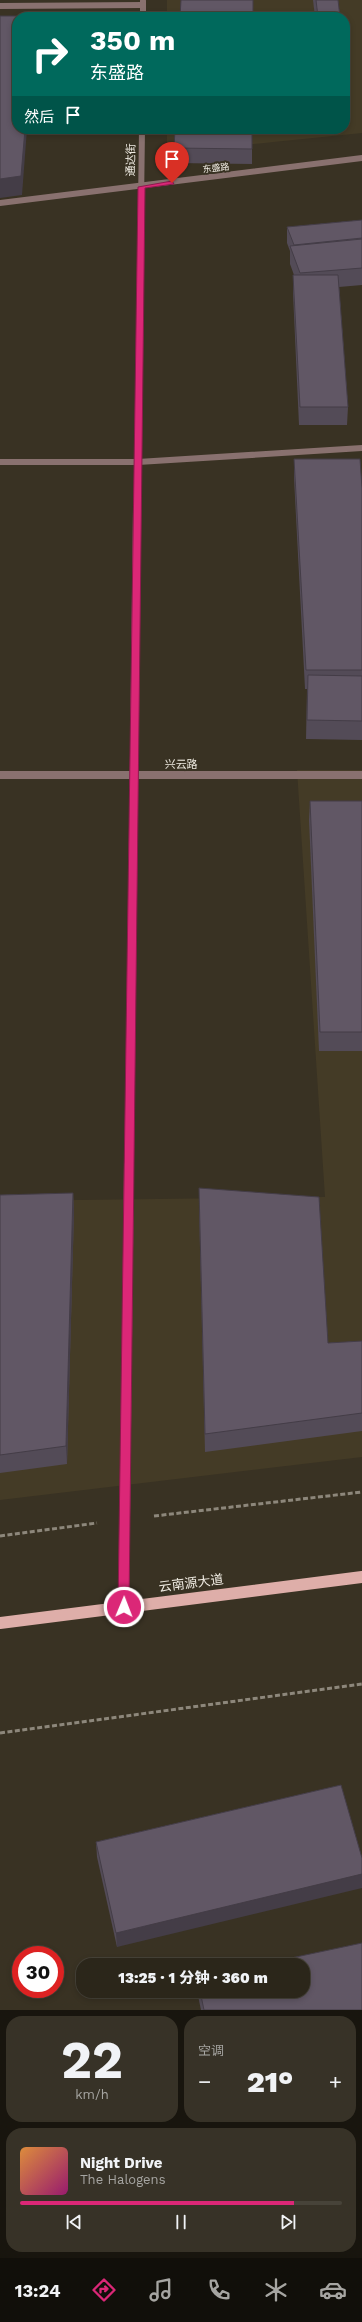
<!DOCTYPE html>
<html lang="zh">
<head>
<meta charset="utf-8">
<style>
  :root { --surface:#2b261a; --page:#373227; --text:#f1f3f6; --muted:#a6a5a2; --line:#474339; --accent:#db2777 }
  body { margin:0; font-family:"Work Sans","Noto Sans SC",sans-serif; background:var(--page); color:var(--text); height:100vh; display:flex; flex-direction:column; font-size:15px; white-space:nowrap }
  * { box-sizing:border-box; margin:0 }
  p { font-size:13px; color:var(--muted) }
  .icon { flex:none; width:22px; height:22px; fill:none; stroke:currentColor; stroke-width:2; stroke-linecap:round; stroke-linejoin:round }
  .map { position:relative; height:2010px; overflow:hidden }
  .panel { display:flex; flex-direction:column; gap:6px; padding:6px; background:#18150e; flex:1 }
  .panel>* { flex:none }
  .banner { position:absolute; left:12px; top:12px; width:338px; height:122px; border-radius:16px; box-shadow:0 2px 6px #0003,0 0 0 1px var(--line); background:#00695c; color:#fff; overflow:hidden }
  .speed { position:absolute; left:12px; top:1946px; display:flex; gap:8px; font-size:20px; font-weight:700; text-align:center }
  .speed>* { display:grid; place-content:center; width:52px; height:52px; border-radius:50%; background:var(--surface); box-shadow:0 2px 6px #0003,0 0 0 1px var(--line); line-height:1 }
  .speed .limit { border:6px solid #d22; background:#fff; color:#111 }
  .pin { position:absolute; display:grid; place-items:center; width:34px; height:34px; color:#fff; margin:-41px -17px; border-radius:50% 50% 50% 0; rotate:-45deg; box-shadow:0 0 4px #0007 }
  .pin .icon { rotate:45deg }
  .me { position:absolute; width:44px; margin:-22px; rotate:1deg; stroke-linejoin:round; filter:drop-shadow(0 0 3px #0008) }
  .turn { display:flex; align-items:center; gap:14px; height:84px; padding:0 12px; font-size:18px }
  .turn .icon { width:52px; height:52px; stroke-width:2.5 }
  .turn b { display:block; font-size:28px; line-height:34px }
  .then { display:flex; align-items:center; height:38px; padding:0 12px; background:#0003; gap:8px; font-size:15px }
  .big { font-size:30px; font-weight:800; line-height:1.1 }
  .panel .card { flex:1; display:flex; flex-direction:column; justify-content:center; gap:6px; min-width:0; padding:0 14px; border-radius:16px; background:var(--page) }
  .panel .dial { align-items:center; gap:0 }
  .dial b { font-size:52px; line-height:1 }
  .song { display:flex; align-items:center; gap:12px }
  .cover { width:48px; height:48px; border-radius:6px; background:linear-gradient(135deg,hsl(30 70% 55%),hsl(320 70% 35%)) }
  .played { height:4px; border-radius:2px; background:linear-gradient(90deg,var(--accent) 85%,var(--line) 85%) }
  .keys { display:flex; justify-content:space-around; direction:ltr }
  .heat { display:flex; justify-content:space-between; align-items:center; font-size:22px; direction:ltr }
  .panel .tiles { flex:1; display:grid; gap:6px; grid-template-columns:1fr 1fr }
  .card:last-child { grid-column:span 2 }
  .trip { position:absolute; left:76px; top:1958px; width:234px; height:40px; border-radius:16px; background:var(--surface); box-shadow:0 2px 6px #0003,0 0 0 1px var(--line); font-weight:800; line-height:40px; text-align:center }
  .tab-bar { display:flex; height:64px; justify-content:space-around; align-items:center; background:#110f0a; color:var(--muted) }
  .tab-bar .icon { width:28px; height:28px }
  .tab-bar .selected { color:var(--accent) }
  .tab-bar b { font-size:18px; color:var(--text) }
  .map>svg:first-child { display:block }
</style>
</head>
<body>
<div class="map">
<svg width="362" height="2010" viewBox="0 0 362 2010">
  <rect width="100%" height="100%" fill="#393223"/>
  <g fill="#443b26">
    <path d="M 167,0 L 362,0 L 362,133 L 167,153 L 167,129 L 345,129 L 345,17 L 167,17 Z"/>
    <path d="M 297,770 L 362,770 L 362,1457 L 0,1500 L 0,1201 L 325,1197 Z"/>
  </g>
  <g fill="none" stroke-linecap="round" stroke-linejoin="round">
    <g stroke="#8d877b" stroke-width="3" stroke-dasharray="5 2.5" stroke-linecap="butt">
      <path d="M 154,1516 L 362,1492"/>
      <path d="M 0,1536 L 97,1523"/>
      <path d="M 0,1733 L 362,1684"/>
    </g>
    <path stroke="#89716f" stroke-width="6" d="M 138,462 L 362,448"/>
    <g stroke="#89716f" stroke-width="6">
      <path d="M 143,1 L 143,17"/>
      <path d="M 0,6 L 143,5"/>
      <path d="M 0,203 L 362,158"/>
      <path d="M 0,462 L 138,462"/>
      <path d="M 137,510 L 142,129"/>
    </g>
    <g stroke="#89716f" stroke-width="8">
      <path d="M 0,775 L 362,775"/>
      <path d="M 129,1166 L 137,509"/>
    </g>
    <path stroke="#89716f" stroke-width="10" d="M 124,1607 L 129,1165"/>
    <path stroke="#deaea9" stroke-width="12" d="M 0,1623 L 362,1577"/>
  </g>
  <g fill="#534b57">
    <path d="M 313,0 L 338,0 L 340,17 L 315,17 Z"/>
    <path d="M 345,56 L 348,79 L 347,94 L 345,94 Z"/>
    <path d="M 252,129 L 252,164 L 174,163 L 174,148 Z"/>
    <path d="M 362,220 L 362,285 L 339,287 L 348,407 L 347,425 L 299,425 L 293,293 L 294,275 L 290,264 L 290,251 L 287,243 L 287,227 Z"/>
    <path d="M 294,459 L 362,488 L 362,740 L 306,739 L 307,689 L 305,689 L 294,478 Z"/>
    <path d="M 310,801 L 362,801 L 362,1051 L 319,1051 L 309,820 Z"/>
    <path d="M 199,1188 L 328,1343 L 362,1341 L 362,1431 L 205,1452 L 199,1207 Z"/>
    <path d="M 73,1193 L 74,1212 L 67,1464 L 0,1473 L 0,1195 Z"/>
    <path d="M 341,1785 L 117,1947 L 97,1857 L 96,1842 Z"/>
    <path d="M 197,1991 L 303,1991 L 362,2010 L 201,2010 Z"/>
  </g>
  <g fill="#443d47">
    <path d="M 25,129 L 27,129 L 22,195 L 0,198 L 0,179 Z"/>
    <path d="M 73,1193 L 74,1212 L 67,1464 L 66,1446 Z"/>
    <path d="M 362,1874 L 362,1888 L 117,1947 L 116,1933 Z"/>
  </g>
  <g fill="#615765" stroke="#443d47">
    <path d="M 181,0 L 253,0 L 253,17 L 180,17 Z"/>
    <path d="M 316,0 L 338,0 L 340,17 L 318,17 Z"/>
    <path d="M 0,16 L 34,16 L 34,17 L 17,17 L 17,129 L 25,129 L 21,176 L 0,179 Z"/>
    <path d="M 345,56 L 348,79 L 345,79 Z"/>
    <path d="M 175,129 L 252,129 L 252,149 L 174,148 Z"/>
    <path d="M 362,220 L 362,238 L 294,245 L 287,227 Z"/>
    <path d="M 362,239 L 362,268 L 300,273 L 290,246 Z"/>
    <path d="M 293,275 L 338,275 L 348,407 L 300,407 Z"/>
    <path d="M 294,459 L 360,459 L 362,488 L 362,670 L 306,670 Z"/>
    <path d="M 308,675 L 362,676 L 362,721 L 307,720 Z"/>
    <path d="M 310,801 L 362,801 L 362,1032 L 320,1032 Z"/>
    <path d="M 199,1188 L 319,1197 L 328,1343 L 362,1341 L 362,1413 L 205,1434 Z"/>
    <path d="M 73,1193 L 66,1446 L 0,1455 L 0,1195 Z"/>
    <path d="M 341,1785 L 362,1858 L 362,1874 L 116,1933 L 96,1842 Z"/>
    <path d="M 362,1943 L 362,2010 L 204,2010 L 200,1991 L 303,1991 L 303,1965 L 258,1965 Z"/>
  </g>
  <path fill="#db2777" stroke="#8e194d" d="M 172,181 L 174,184 L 145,188 L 129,1607 L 124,1612 L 118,1607 L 138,187 Z"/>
  <g text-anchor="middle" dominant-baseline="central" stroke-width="4" stroke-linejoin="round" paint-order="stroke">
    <g font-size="9" fill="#efebe2" stroke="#393223">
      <text transform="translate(216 168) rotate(-7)">东盛路</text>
    </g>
    <g font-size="11" fill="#efebe2" stroke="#393223">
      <text transform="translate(131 160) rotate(-89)">通达街</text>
      <text x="181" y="764">兴云路</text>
    </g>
    <g font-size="13" fill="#efebe2" stroke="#393223">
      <text transform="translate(191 1583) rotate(-7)">云南源大道</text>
    </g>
  </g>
</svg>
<div class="speed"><div class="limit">30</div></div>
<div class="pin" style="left:172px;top:183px;background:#d93025"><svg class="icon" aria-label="arrive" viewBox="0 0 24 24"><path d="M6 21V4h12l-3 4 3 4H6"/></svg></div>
<svg class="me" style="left:124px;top:1607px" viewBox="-20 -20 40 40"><circle r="17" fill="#db2777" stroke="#fff" stroke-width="3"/><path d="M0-11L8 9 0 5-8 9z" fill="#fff"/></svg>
<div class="trip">13:25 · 1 分钟 · 360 m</div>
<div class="banner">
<div class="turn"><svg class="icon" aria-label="right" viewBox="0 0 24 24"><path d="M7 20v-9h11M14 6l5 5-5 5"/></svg><div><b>350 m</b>东盛路</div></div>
<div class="then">然后<svg class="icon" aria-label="arrive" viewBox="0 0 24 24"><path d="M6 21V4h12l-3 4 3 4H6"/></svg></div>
</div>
</div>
<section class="panel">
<div class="tiles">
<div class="card dial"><b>22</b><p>km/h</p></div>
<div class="card"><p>空调</p>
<div class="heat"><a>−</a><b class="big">21°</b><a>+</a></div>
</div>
<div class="card">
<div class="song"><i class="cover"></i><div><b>Night Drive</b><p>The Halogens</p></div></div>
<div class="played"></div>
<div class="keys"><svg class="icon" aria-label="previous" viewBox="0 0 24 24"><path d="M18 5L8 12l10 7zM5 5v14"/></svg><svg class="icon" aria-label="pause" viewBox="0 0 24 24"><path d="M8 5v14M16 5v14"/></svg><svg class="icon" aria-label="next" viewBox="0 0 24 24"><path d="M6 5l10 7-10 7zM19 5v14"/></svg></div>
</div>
</div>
</section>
<nav class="tab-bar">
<b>13:24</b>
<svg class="icon selected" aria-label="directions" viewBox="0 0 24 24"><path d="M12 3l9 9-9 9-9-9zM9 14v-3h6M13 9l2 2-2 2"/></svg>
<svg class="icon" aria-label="music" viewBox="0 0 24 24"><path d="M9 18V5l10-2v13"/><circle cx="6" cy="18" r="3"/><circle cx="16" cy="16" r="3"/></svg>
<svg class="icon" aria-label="phone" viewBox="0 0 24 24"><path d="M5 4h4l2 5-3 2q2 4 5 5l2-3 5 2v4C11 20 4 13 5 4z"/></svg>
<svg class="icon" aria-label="climate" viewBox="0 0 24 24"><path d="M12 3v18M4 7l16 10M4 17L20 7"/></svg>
<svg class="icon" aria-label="car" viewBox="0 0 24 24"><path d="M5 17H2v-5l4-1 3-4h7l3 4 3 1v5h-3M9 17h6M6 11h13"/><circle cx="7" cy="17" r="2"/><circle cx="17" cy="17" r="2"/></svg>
</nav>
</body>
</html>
